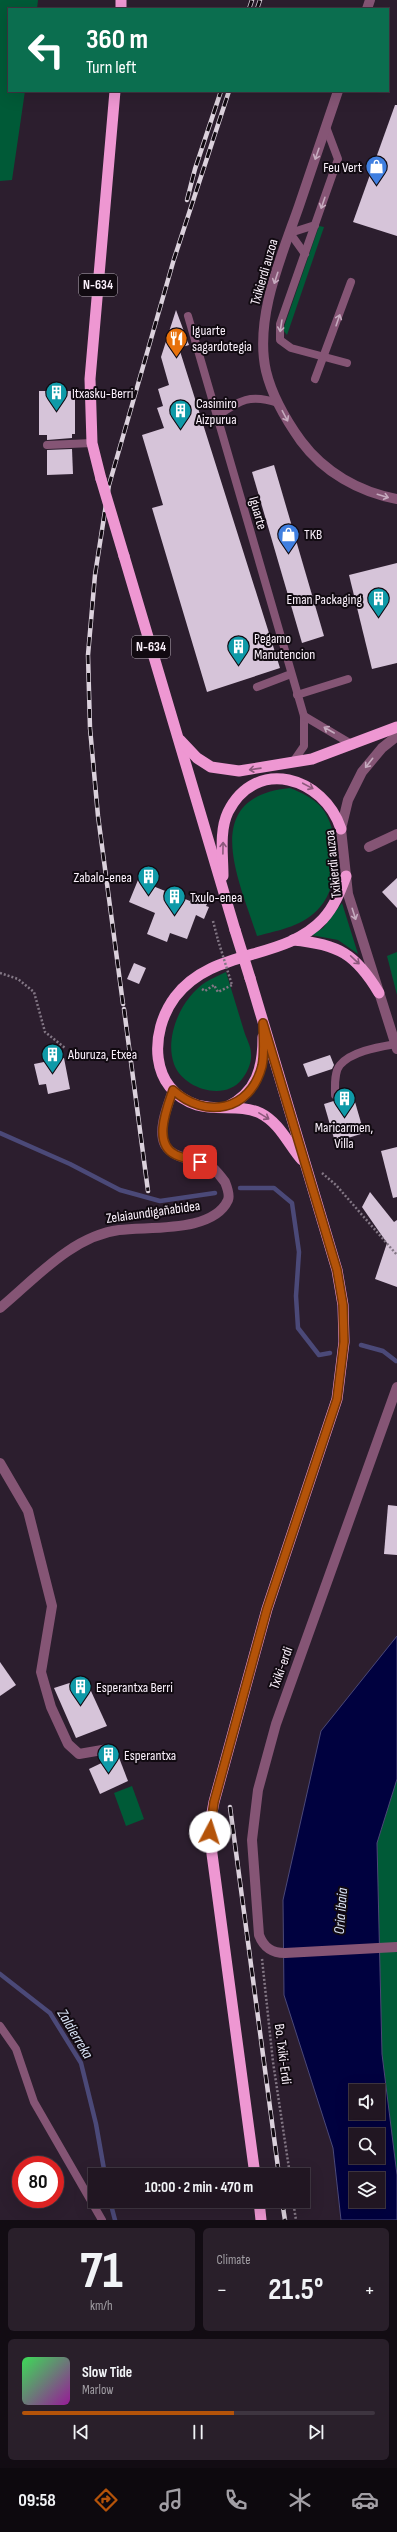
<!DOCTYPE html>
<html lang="en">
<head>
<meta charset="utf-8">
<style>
  :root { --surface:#211622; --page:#291f2a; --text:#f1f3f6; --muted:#a29fa5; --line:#3e3540; --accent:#b45309 }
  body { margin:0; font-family:"Sofia Sans Condensed",sans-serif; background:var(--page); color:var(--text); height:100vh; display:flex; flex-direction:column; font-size:15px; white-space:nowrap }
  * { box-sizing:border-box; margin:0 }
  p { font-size:13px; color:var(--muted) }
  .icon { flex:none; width:22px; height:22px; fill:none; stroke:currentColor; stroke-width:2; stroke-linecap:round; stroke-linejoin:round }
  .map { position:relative; height:2220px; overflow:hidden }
  .panel { display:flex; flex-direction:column; gap:8px; padding:8px; background:#120c13; flex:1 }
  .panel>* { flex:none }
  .hud { position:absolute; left:8px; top:8px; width:381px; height:84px; border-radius:0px; box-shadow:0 4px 16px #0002,0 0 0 1px var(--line); background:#0b6e4f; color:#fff; overflow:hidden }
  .controls { position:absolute; left:349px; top:2084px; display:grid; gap:8px }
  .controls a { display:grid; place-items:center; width:36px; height:36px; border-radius:0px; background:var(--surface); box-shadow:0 4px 16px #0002,0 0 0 1px var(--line); font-size:20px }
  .speed { position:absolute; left:12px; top:2156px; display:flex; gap:8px; font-size:20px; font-weight:700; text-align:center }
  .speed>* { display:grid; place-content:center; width:52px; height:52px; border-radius:50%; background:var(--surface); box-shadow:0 4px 16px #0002,0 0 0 1px var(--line); line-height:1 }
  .speed .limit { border:6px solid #d22; background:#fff; color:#111 }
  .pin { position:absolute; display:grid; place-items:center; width:34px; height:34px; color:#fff; margin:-17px; border-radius:8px; box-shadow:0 2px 6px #0006 }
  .me { position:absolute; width:44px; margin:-22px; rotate:5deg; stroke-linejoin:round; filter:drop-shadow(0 0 3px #0008) }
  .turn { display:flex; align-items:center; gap:14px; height:84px; padding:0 12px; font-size:18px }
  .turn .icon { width:52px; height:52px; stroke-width:2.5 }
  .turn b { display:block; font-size:28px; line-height:34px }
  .big { font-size:30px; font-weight:700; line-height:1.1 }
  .panel .widget { flex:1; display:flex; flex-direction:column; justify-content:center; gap:6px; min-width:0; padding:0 14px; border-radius:6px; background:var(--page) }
  .panel .dial { align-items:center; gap:0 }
  .dial b { font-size:52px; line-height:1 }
  .song { display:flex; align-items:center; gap:12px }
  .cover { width:48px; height:48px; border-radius:6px; background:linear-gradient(135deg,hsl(130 70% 55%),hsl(300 70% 35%)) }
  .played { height:4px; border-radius:2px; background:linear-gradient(90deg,var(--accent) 60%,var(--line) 60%) }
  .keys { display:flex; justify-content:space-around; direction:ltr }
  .heat { display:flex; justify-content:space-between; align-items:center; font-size:22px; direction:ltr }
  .panel .tiles { flex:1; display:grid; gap:8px; grid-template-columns:1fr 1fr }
  .widget:last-child { grid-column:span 2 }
  .trip { position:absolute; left:88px; top:2168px; width:222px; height:40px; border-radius:0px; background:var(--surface); box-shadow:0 4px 16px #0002,0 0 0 1px var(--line); font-weight:700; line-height:40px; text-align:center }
  .menu { display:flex; height:64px; justify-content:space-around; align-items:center; background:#0d090e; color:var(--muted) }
  .menu .icon { width:28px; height:28px }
  .menu .active { color:var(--accent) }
  .menu b { font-size:18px; color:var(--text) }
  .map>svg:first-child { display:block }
</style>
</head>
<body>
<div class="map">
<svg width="397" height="2220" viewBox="0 0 397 2220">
  <rect width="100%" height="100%" fill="#2c1e2e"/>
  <g fill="#005a37">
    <path d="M 0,0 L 38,0 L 37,9 L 9,9 L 9,91 L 25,91 L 12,180 L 0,181 Z"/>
    <path d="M 319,226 L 324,227 L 287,335 L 283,330 Z"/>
    <path d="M 290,788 C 302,793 312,797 321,807 C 341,830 340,885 320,907 C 304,926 280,930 257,936 C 239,880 198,797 290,788 Z"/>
    <path d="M 342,903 L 358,954 L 338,940 L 311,935 L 323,928 Z"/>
    <path d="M 397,952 L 397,995 L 387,956 Z"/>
    <path d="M 226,972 C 232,992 238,1011 244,1031 C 246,1038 251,1046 251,1054 C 252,1062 247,1073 242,1079 C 225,1102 183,1089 174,1064 C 164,1036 182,997 206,982 C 212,978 220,975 226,972 Z"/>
    <path d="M 397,1779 L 397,2175 L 382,2054 L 377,1843 Z"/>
    <path d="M 132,1786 L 144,1819 L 126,1826 L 114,1793 Z"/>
  </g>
  <path fill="#00013f" stroke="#4b4978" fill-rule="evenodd" d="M 397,1636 L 397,1779 L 377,1843 L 382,2054 L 397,2175 L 397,2220 L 341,2220 L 333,2148 L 284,1995 L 283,1900 L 321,1731 ZM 356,2091 L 378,2091 L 378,2113 L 356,2113 ZM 356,2135 L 378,2135 L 378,2157 L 356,2157 ZM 356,2179 L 378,2179 L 378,2201 L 356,2201 Z"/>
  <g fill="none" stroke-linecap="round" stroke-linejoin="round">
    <g stroke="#4b4978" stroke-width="4.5">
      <path d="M 0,1133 L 70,1164 L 120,1190 L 160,1201 L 215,1193"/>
      <path d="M 240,1188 L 274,1188 L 292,1203 L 299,1252 L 296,1296 L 298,1328 L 319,1355 L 330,1353"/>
      <path d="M 361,1345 L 383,1351 L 396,1361"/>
      <path d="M 0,1974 L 50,2013 L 81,2063 L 96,2124 L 105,2175"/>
      <path d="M 110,2201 L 115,2220"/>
    </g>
  </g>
  <g fill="#d6c4d9">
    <path d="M 395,105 L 397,105 L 397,236 L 353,222 Z"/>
    <path d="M 176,310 L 189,345 L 179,348 L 280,668 L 207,692 L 152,508 L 163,505 L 142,435 L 164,428 L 157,408 L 163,406 L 158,389 L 169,385 L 161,357 Z"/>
    <path d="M 39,391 L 75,391 L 75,434 L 72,434 L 72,438 L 47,440 L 47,435 L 39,435 Z"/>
    <path d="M 72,449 L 73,474 L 47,475 L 47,450 Z"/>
    <path d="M 274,465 L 324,636 L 302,643 L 252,472 Z"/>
    <path d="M 397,563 L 397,663 L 372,669 L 349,575 Z"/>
    <path d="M 397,878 L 397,908 L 382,892 Z"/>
    <path d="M 138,880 L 190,901 L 194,893 L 209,900 L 206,906 L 209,907 L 204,919 L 196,915 L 187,939 L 170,933 L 167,942 L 147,934 L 155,913 L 129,902 Z"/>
    <path d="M 134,963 L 146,968 L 139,984 L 127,979 Z"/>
    <path d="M 330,1055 L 334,1065 L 332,1069 L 308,1077 L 303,1064 Z"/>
    <path d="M 64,1058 L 70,1089 L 48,1094 L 46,1084 L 39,1085 L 34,1064 Z"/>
    <path d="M 353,1095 L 364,1133 L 335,1142 L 324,1104 Z"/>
    <path d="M 397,1147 L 397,1197 L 393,1198 L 381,1151 Z"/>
    <path d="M 370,1192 L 394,1222 L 397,1220 L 397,1287 L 375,1279 L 387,1243 L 362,1207 Z"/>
    <path d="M 388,1505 L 397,1506 L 397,1555 L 384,1554 Z"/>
    <path d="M 0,1662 L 16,1685 L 0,1696 Z"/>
    <path d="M 85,1678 L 107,1726 L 76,1738 L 54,1688 Z"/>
    <path d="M 118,1755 L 128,1781 L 100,1794 L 89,1769 Z"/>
  </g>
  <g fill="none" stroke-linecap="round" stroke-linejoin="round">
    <g stroke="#837785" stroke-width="2.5" stroke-dasharray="2 2" stroke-linecap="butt">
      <path d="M 213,921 L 218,940"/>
      <path d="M 0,973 L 18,979 L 34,992 L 45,1032 L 65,1048"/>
      <path d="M 202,989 L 205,991 L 214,985 L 218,992 L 232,985"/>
      <path d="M 322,1173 L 336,1185 L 397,1255"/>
      <path d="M 262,1959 L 273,2062 L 290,2175"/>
      <path d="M 293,2201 L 296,2220"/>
    </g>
    <g stroke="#855575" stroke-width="8">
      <path d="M 326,127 L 338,159 L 280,324 L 280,340 L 291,348 L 347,363"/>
      <path d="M 305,254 L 290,233 L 315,225"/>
      <path d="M 188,316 L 304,716 L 304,746 L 293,762"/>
      <path d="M 315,379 L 351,282"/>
      <path d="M 216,417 C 239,401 249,393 278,403"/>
      <path d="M 47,445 L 92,443"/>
      <path d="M 257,687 L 291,674"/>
      <path d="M 297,695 L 348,679"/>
      <path d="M 304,716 L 353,745"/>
      <path d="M 335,1095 C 335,1086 334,1072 340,1065 C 352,1051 379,1047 396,1044"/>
      <path d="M 0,2026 L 16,2049 L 34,2102 L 102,2220"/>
    </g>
    <g stroke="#855575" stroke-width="10">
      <path d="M 369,847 L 397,834"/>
      <path d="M 0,1308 C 35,1279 72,1236 119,1230 C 150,1226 213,1233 228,1200 C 230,1195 227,1187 225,1182 C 220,1176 216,1169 209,1165 C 195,1158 174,1160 165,1145 C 157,1130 168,1105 173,1090"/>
      <path d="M 397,1387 L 276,1724 L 258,1790 L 252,1840 L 259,1935 C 264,1948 272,1953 285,1953 L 397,1947"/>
      <path d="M 0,1463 L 28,1511 L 52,1606 L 41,1672 L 51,1707 L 68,1744 L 79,1754 L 108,1749"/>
    </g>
    <g stroke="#855575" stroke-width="10">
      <path d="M 367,9 L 370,0"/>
      <path d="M 338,91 C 325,129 312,168 299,206 C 282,255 254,318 266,371 C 272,396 286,420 301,441 C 324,472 359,492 397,499"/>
      <path d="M 397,736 L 382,748 L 362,772 L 348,800 L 341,829 L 348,894 L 397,1049"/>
    </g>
    <g stroke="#ee97d2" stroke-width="11">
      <path d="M 121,9 L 121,0"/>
      <path d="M 101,479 L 92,443 L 90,379 L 115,91"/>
      <path d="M 124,556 L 235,930"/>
      <path d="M 180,740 L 197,758 L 211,767 L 239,771 L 312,759 L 397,727"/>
      <path d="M 223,876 C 223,856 219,831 228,812 C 256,756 324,777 341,829"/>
      <path d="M 293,940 C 338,944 356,954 379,993"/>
      <path d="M 250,978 L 337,1270 L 343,1305 L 344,1342 L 337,1399 L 267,1609 L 214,1802 L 210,1823 L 212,1854 L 255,2175"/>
      <path d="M 227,1107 C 257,1092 263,1068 263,1037"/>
      <path d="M 302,1160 C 288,1144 280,1123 260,1113 C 240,1104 218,1111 197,1105 C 149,1090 149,1032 175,997 C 213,947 283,962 323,919 C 334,907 340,892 346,876"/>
      <path d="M 259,2201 L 261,2220"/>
    </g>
    <defs>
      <g id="rail">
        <path d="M 249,9 L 252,0"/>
        <path d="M 257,9 L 260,0"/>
        <path d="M 187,200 L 195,169 L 221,91"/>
        <path d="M 123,1004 L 98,816 L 90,728 L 88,655 L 95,575 L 109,485 L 174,259 L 229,91"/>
        <path d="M 124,1009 L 148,1191"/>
        <path d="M 230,1807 L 279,2175"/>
        <path d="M 282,2201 L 285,2220"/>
      </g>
    </defs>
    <use href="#rail" stroke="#dbd1dc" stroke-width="4.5"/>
    <use href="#rail" stroke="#110a11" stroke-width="3" stroke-dasharray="9" stroke-linecap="butt"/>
    <path stroke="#837785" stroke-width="2.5" stroke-dasharray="2 2" stroke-linecap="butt" d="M 218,940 L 232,985"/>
    <g stroke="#ee97d2" stroke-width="11">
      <path d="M 101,479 L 124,556"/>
      <path d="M 235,930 L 250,978"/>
    </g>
  </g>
  <defs><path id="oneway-shaft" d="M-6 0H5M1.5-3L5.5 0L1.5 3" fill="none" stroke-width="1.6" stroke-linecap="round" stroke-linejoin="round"/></defs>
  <g stroke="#c6abbf">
    <use href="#oneway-shaft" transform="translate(317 154) rotate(109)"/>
    <use href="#oneway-shaft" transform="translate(323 203) rotate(109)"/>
    <use href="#oneway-shaft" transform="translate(276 278) rotate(108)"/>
    <use href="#oneway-shaft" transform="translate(338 320) rotate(-71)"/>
    <use href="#oneway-shaft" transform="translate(281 326) rotate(99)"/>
    <use href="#oneway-shaft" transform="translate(285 416) rotate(62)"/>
    <use href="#oneway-shaft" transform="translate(383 496) rotate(17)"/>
    <use href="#oneway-shaft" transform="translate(329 730) rotate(-150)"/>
    <use href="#oneway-shaft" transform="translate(369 763) rotate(128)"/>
    <use href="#oneway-shaft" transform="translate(354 914) rotate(72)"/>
  </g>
  <g stroke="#8b587b">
    <use href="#oneway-shaft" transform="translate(255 769) rotate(172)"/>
    <use href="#oneway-shaft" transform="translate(308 786) rotate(28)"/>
    <use href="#oneway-shaft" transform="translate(223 848) rotate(-89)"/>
    <use href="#oneway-shaft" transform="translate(355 960) rotate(43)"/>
    <use href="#oneway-shaft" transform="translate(264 1116) rotate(31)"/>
  </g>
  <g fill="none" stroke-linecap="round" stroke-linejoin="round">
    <defs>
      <path id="route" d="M 200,1162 C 192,1160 183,1158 176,1155 C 152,1144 167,1108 173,1090 C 205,1119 250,1112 262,1066 C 265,1053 263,1037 263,1023 L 337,1270 L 343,1305 L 344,1342 L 337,1399 L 267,1609 L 214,1802 L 210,1832"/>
    </defs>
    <use href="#route" stroke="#753606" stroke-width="10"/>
    <use href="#route" stroke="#b45309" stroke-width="7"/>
  </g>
  <defs>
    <symbol id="shop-pin" viewBox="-11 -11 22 30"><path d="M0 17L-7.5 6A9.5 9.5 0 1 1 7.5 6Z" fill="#3f7fe0" stroke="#110a11"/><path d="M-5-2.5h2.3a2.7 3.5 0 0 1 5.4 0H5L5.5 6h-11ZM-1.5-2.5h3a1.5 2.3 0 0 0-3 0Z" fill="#fff"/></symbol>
    <symbol id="restaurant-pin" viewBox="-11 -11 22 30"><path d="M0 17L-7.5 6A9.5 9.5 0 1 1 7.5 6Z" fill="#e8710a" stroke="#110a11"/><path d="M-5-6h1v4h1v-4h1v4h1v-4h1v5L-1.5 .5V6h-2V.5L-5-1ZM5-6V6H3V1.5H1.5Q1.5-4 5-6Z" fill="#fff"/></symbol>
    <symbol id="building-pin" viewBox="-11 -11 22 30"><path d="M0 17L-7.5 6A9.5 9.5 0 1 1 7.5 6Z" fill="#0f9aa8" stroke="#110a11"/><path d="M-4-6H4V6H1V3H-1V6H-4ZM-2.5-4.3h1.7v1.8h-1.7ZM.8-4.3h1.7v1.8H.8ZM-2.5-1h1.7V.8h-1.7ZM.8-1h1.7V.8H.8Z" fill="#fff"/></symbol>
  </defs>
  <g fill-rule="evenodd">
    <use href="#shop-pin" x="364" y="154" width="25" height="34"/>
    <use href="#restaurant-pin" x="164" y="326" width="25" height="34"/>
    <use href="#building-pin" x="44" y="380" width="25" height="34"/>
    <use href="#building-pin" x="168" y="398" width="25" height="34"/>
    <use href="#shop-pin" x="276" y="522" width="25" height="34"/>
    <use href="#building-pin" x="366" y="586" width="25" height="34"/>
    <use href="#building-pin" x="226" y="634" width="25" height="34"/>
    <use href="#building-pin" x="136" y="864" width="25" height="34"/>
    <use href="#building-pin" x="162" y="884" width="25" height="34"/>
    <use href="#building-pin" x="40" y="1042" width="25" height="34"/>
    <use href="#building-pin" x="332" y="1086" width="25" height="34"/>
    <use href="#building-pin" x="68" y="1674" width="25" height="34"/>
    <use href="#building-pin" x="96" y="1742" width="25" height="34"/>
  </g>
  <g text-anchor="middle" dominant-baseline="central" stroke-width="4" stroke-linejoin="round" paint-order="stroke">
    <g fill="#110a11" stroke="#b5acb6" stroke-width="1">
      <rect x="79" y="274" width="38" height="22" rx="3"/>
      <rect x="132" y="636" width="38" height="22" rx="3"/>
    </g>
    <g font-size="13" font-weight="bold" fill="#fbf1fc">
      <text x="98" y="285">N-634</text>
      <text x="151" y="647">N-634</text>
    </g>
    <g font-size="14" fill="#fbf1fc" stroke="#110a11" text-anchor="start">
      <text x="362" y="167" text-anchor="end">Feu Vert</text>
      <text x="192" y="330">Iguarte<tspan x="192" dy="16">sagardotegia</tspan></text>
      <text x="72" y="393">Itxasku-Berri</text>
      <text x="196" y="403">Casimiro<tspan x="196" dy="16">Aizpurua</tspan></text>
      <text x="304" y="534">TKB</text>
      <text x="362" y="599" text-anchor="end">Eman Packaging</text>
      <text x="254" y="638">Pegamo<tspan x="254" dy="16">Manutencion</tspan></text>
      <text x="132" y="877" text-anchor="end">Zabalo-enea</text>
      <text x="190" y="897">Txulo-enea</text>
      <text x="68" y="1054">Aburuza, Etxea</text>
      <text x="344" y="1127" text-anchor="middle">Maricarmen,<tspan x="344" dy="16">Villa</tspan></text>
      <text x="96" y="1687">Esperantxa Berri</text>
      <text x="124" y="1755">Esperantxa</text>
    </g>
    <g font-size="14" fill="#fbf1fc" stroke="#110a11">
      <text transform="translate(264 272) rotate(-74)">Txikierdi auzoa</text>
      <text transform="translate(258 513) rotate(74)">Iguarte</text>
      <text transform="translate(333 864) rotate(-96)">Txikierdi auzoa</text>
      <text transform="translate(153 1212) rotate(-8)">Zelaiaundigañabidea</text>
      <text transform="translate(281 1668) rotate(-70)">Txiki-erdi</text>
      <text transform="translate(283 2054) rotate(83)">Bo. Txiki-Erdi</text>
    </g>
    <g font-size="15" font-style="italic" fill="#d9e3f6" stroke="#110a11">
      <text transform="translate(341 1911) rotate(-86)">Oria ibaia</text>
      <text transform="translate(75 2034) rotate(59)">Zaldierreka</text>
    </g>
  </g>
</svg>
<div class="controls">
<a><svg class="icon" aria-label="sound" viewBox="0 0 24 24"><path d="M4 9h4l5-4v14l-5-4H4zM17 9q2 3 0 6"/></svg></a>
<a><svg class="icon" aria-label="search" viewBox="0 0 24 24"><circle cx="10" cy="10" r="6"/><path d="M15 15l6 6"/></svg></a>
<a><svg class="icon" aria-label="layers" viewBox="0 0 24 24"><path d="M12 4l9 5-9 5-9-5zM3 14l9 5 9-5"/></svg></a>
</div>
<div class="speed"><div class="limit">80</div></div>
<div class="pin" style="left:200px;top:1162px;background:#d93025"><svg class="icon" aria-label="arrive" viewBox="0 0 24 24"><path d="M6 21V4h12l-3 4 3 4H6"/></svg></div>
<svg class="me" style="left:210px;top:1832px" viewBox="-20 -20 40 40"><circle r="19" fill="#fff"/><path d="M0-13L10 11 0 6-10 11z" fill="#b45309"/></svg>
<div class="trip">10:00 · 2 min · 470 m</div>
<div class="hud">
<div class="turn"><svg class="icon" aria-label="left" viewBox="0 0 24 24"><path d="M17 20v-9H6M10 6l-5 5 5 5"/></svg><div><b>360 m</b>Turn left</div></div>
</div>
</div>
<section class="panel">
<div class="tiles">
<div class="widget dial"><b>71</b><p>km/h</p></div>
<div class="widget"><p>Climate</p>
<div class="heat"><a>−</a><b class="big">21.5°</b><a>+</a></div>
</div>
<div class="widget">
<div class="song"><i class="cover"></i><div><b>Slow Tide</b><p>Marlow</p></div></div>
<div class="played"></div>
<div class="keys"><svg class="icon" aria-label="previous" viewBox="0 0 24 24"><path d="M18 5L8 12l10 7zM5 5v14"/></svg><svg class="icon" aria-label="pause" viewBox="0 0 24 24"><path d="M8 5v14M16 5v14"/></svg><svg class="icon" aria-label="next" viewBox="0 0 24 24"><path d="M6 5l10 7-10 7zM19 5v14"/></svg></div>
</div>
</div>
</section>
<nav class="menu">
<b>09:58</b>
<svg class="icon active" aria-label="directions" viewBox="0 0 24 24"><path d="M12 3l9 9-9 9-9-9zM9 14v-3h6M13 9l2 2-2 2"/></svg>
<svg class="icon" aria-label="music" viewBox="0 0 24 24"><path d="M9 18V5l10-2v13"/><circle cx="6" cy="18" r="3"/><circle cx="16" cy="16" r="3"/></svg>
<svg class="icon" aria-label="phone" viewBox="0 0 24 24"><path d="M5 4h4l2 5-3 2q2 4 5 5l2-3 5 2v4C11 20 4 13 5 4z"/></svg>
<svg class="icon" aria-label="climate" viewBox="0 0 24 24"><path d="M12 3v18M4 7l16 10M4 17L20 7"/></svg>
<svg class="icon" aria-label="car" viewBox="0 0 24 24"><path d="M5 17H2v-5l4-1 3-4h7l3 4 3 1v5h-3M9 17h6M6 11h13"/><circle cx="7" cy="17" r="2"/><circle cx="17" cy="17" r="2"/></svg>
</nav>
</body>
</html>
